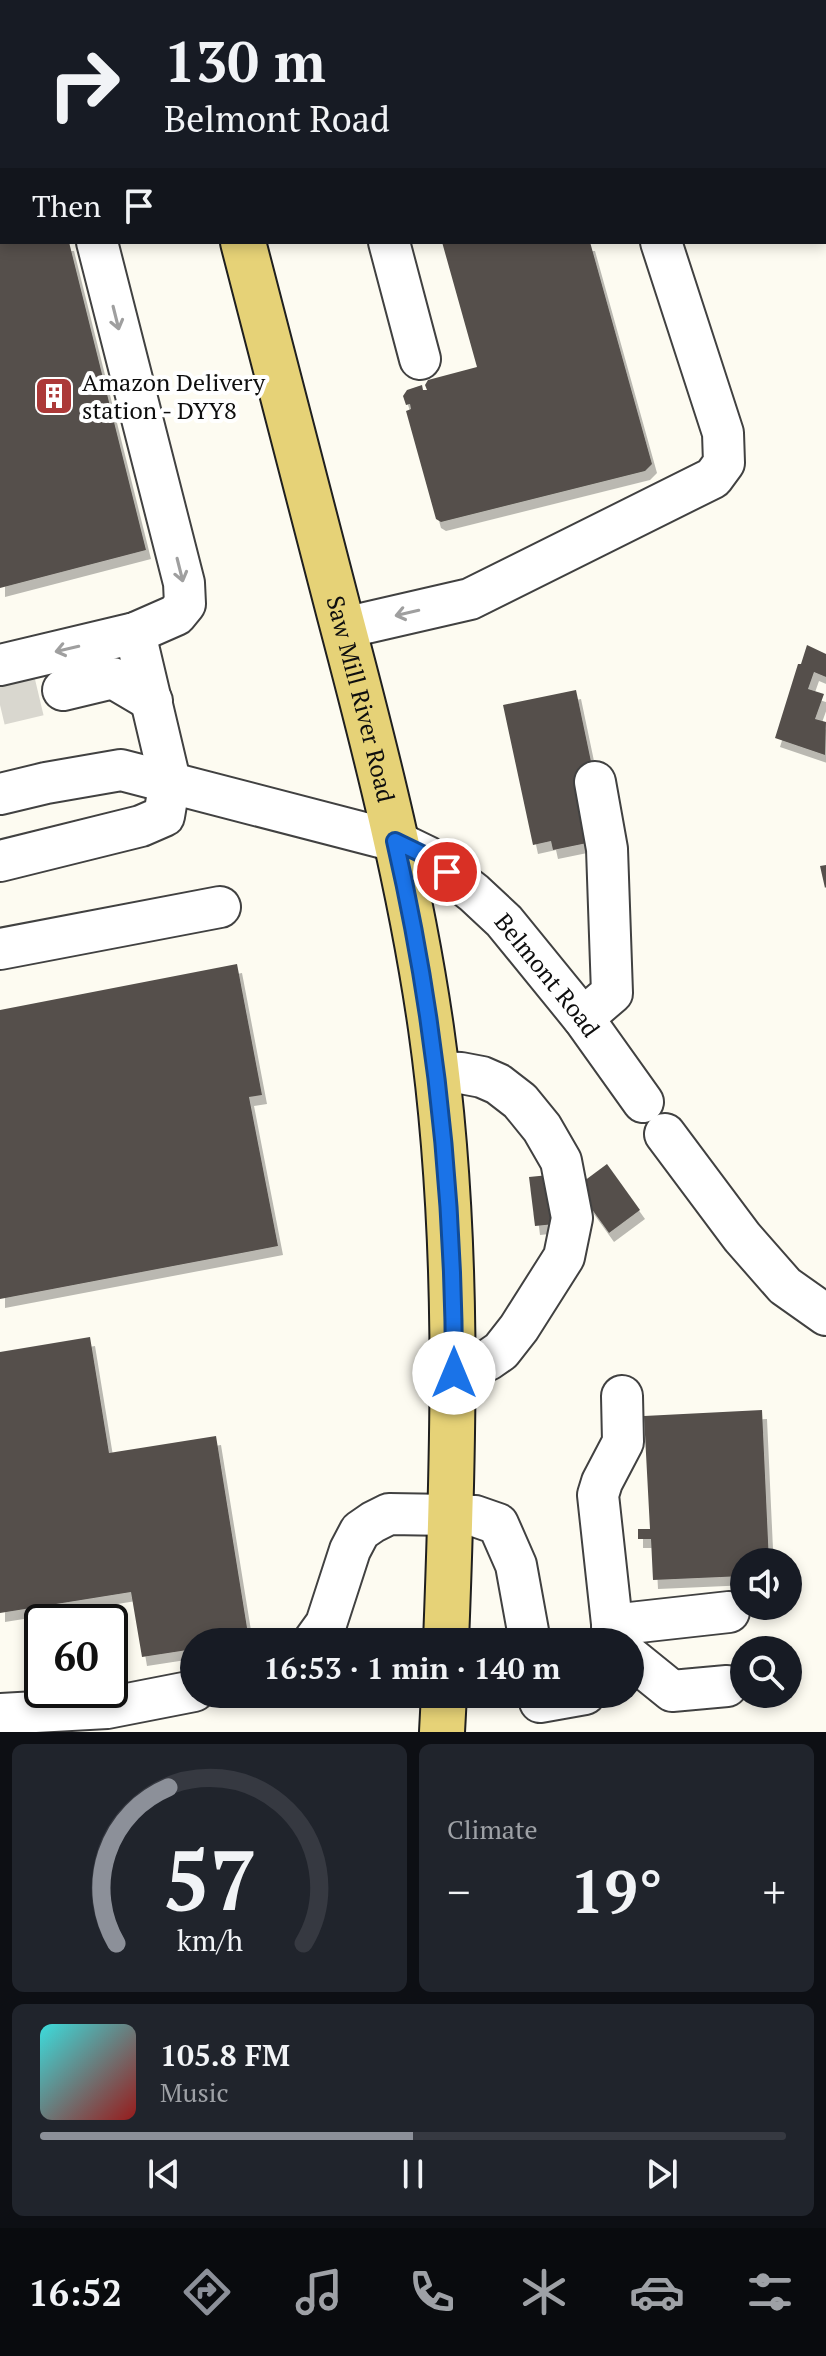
<!DOCTYPE html>
<html lang="en">
<head>
<meta charset="utf-8">
<style>
  :root { --surface:#171b24; --page:#20242c; --text:#f1f3f6; --muted:#9ea1a6; --line:#363941; --accent:#8c9099 }
  body { margin:0; font-family:"PT Serif",serif; background:var(--page); color:var(--text); height:100vh; display:flex; flex-direction:column; font-size:30px; white-space:nowrap }
  * { box-sizing:border-box; margin:0 }
  p { font-size:26px; color:var(--muted) }
  .icon { flex:none; width:44px; height:44px; fill:none; stroke:currentColor; stroke-width:2; stroke-linecap:round; stroke-linejoin:round }
  .map { position:relative; height:1732px; overflow:hidden }
  .drawer { display:flex; flex-direction:column; gap:12px; padding:12px; background:#0d0f14; flex:1 }
  .drawer>* { flex:none }
  .guide { position:absolute; left:0px; top:0px; width:826px; height:244px; box-shadow:0 4px 12px #0003; background:#171b24; color:var(--text); overflow:hidden }
  .controls { position:absolute; left:730px; top:1548px; display:grid; gap:16px }
  .controls a { display:grid; place-items:center; width:72px; height:72px; border-radius:50%; background:var(--surface); box-shadow:0 4px 12px #0003; font-size:40px }
  .speed { position:absolute; left:24px; top:1604px; display:flex; gap:16px; font-size:40px; font-weight:700; text-align:center }
  .speed>* { display:grid; place-content:center; width:104px; height:104px; border-radius:50%; background:var(--surface); box-shadow:0 4px 12px #0003; line-height:1 }
  .speed .limit { border:4px solid #111; border-radius:12px; background:#fff; color:#111 }
  .pin { position:absolute; display:grid; place-items:center; width:68px; height:68px; color:#fff; margin:-34px; border:4px solid #fff; border-radius:50%; box-shadow:0 2px 8px #0007 }
  .me { position:absolute; width:88px; margin:-44px; rotate:0deg; stroke-linejoin:round; filter:drop-shadow(0 0 6px #0008) }
  .turn { display:flex; align-items:center; gap:28px; height:168px; padding:0 32px; font-size:36px }
  .turn .icon { width:104px; height:104px; stroke-width:2.5 }
  .turn b { display:block; font-size:56px; line-height:68px }
  .then { display:flex; align-items:center; height:76px; padding:0 32px; background:#0003; gap:16px; font-size:30px }
  .big { font-size:60px; font-weight:700; line-height:1.1 }
  .drawer .widget { flex:1; display:flex; flex-direction:column; justify-content:center; gap:12px; min-width:0; padding:0 28px; border-radius:12px; background:var(--page) }
  .drawer .dial { align-items:center; gap:0 }
  .dial svg { height:208px; overflow:visible; fill:none; stroke:var(--line); stroke-width:7; stroke-linecap:round; text-anchor:middle }
  .dial text { fill:var(--text); stroke:none }
  .song { display:flex; align-items:center; gap:24px }
  .cover { width:96px; height:96px; border-radius:12px; background:linear-gradient(135deg,hsl(180 70% 55%),hsl(0 70% 35%)) }
  .played { height:8px; border-radius:4px; background:linear-gradient(90deg,var(--accent) 50%,var(--line) 50%) }
  .keys { display:flex; justify-content:space-around; direction:ltr }
  .heat { display:flex; justify-content:space-between; align-items:center; font-size:44px; direction:ltr }
  .drawer .tiles { flex:1; display:grid; gap:12px; grid-template-columns:1fr 1fr }
  .widget:last-child { grid-column:span 2 }
  .trip { position:absolute; left:180px; top:1628px; width:464px; height:80px; border-radius:40px; background:var(--surface); box-shadow:0 4px 12px #0003; font-weight:700; line-height:80px; text-align:center }
  .menu { display:flex; height:128px; justify-content:space-around; align-items:center; background:#090b0e; color:var(--muted) }
  .menu .icon { width:56px; height:56px }
  .menu .on { color:var(--accent) }
  .menu b { font-size:36px; color:var(--text) }
  .map>svg:first-child { display:block }
</style>
</head>
<body>
<div class="map">
<svg width="826" height="1732" viewBox="0 0 826 1732">
  <defs>
    <filter id="shadow"><feDropShadow dx="5" dy="9" stdDeviation="0" flood-color="#0004"/></filter>
  </defs>
  <rect width="100%" height="100%" fill="#fdfbf1"/>
  <g fill="#55504c" filter="url(#shadow)">
    <path d="M 0,242 L 69,242 L 146,550 L 0,588 Z"/>
    <path d="M 442,242 L 590,242 L 652,464 L 645,471 L 441,522 L 436,519 L 406,411 L 411,409 L 410,404 L 406,405 L 403,396 L 407,390 L 422,385 L 423,390 L 427,390 L 425,385 L 428,380 L 477,367 Z"/>
    <path d="M 807,645 L 826,654 L 826,677 L 814,672 L 808,689 L 824,694 L 815,719 L 826,722 L 825,755 L 775,738 L 798,664 L 801,664 Z"/>
    <path d="M 576,690 L 593,771 L 592,842 L 553,850 L 551,841 L 533,845 L 503,705 Z"/>
    <path d="M 826,865 L 826,887 L 825,888 L 820,866 Z"/>
    <path d="M 237,964 L 262,1095 L 249,1097 L 278,1246 L 0,1299 L 0,1010 Z"/>
    <path d="M 607,1164 L 640,1210 L 609,1233 L 576,1187 Z"/>
    <path d="M 559,1174 L 565,1223 L 535,1226 L 529,1177 Z"/>
    <path d="M 90,1337 L 109,1453 L 216,1436 L 249,1640 L 194,1642 L 194,1649 L 142,1657 L 131,1592 L 0,1613 L 0,1352 Z"/>
    <path d="M 762,1410 L 769,1562 L 744,1562 L 744,1576 L 653,1580 L 651,1539 L 638,1539 L 638,1529 L 650,1529 L 644,1416 Z"/>
  </g>
  <g fill="none" stroke-linecap="round" stroke-linejoin="round">
    <path stroke="#d9d7cf" stroke-width="40" stroke-dasharray="40 20" stroke-linecap="butt" d="M 0,705 L 63,690"/>
    <defs>
      <g id="minor">
        <path d="M 0,54 L 2,55"/>
        <path d="M 0,84 L 2,84"/>
        <path d="M 0,136 L 2,136"/>
        <path d="M 0,187 L 2,187"/>
        <path d="M 389,242 L 420,359"/>
        <path d="M 344,628 L 470,599 L 713,478 L 724,463 L 723,433 L 661,242"/>
        <path d="M 0,665 L 135,633 L 176,615 L 185,604 L 184,583 L 97,242"/>
        <path d="M 63,690 L 113,678 L 152,701"/>
        <path id="s1" d="M 0,794 L 46,783 L 121,770 L 395,841 L 428,857 L 474,893 L 504,921 L 583,1018 L 643,1102"/>
        <path d="M 0,861 L 141,826 L 164,816 L 170,781 L 135,633"/>
        <path d="M 0,949 L 220,907"/>
        <path d="M 583,1018 L 612,993 L 607,849 L 595,782"/>
        <path d="M 436,1072 L 461,1073 L 482,1077 L 498,1084 L 520,1101 L 542,1128 L 561,1161 L 572,1218 L 564,1257 L 519,1328 L 501,1351 L 488,1360 L 454,1373"/>
        <path d="M 665,1134 L 742,1237 L 785,1286 L 826,1315"/>
        <path d="M 612,1625 L 729,1612"/>
        <path d="M 313,1642 L 326,1624 L 350,1550 L 360,1531 L 373,1522 L 389,1514 L 451,1515 L 475,1516 L 498,1524 L 516,1565 L 530,1642"/>
        <path d="M 614,1642 L 598,1495 L 602,1482 L 623,1442 L 622,1396"/>
        <path d="M 630,1657 L 672,1691 L 727,1686"/>
        <path d="M 540,1702 L 585,1694"/>
        <path d="M 0,1714 L 107,1708 L 194,1691"/>
      </g>
      <g id="major">
        <path d="M 180,0 L 181,2"/>
        <path id="s2" d="M 243,242 C 275,367 308,491 340,616 C 376,752 411,889 431,1028 C 460,1232 454,1437 446,1642"/>
        <path d="M 442,1732 L 444,1694"/>
      </g>
    </defs>
    <use href="#minor" stroke="#414141" stroke-width="44"/>
    <use href="#major" stroke="#1f1f1f" stroke-width="48"/>
    <use href="#minor" stroke="#fff" stroke-width="40"/>
    <use href="#major" stroke="#e6d277" stroke-width="44"/>
  </g>
  <defs><path id="oneway-shaft" d="M-6 0H5M1.5-3L5.5 0L1.5 3" fill="none" stroke-width="1.6" stroke-linecap="round" stroke-linejoin="round" transform="scale(2)"/></defs>
  <g stroke="#9f9f9f">
    <use href="#oneway-shaft" transform="translate(116 318) rotate(76)"/>
    <use href="#oneway-shaft" transform="translate(180 570) rotate(76)"/>
    <use href="#oneway-shaft" transform="translate(407 613) rotate(167)"/>
    <use href="#oneway-shaft" transform="translate(67 649) rotate(167)"/>
  </g>
  <g fill="none" stroke-linecap="round" stroke-linejoin="round">
    <defs>
      <path id="route" d="M 447,872 L 428,857 L 395,841 C 435,1015 454,1194 454,1373"/>
    </defs>
    <use href="#route" stroke="#114b97" stroke-width="20"/>
    <use href="#route" stroke="#1a73e8" stroke-width="14"/>
  </g>
  <defs>
    <symbol id="building-square" viewBox="-11 -11 22 22"><rect x="-9" y="-9" width="18" height="18" rx="4" fill="#ac3938" stroke="#fff"/><path d="M-4-6H4V6H1V3H-1V6H-4ZM-2.5-4.3h1.7v1.8h-1.7ZM.8-4.3h1.7v1.8H.8ZM-2.5-1h1.7V.8h-1.7ZM.8-1h1.7V.8H.8Z" fill="#fff"/></symbol>
  </defs>
  <g fill-rule="evenodd">
    <use href="#building-square" x="32" y="374" width="44" height="44"/>
  </g>
  <g text-anchor="middle" dominant-baseline="central" stroke-width="8" stroke-linejoin="round" paint-order="stroke">
    <g font-size="24" fill="#0e0e0e" stroke="#fff" text-anchor="start">
      <text x="82" y="382">Amazon Delivery<tspan x="82" dy="28">station - DYY8</tspan></text>
    </g>
    <g font-size="24" fill="#0e0e0e" stroke="#fff">
      <text stroke="none"><textPath href="#s2" startOffset="472">Saw Mill River Road</textPath></text>
      <text stroke="none"><textPath href="#s1" startOffset="612">Belmont Road</textPath></text>
    </g>
  </g>
</svg>
<div class="controls">
<a><svg class="icon" aria-label="sound" viewBox="0 0 24 24"><path d="M4 9h4l5-4v14l-5-4H4zM17 9q2 3 0 6"/></svg></a>
<a><svg class="icon" aria-label="search" viewBox="0 0 24 24"><circle cx="10" cy="10" r="6"/><path d="M15 15l6 6"/></svg></a>
</div>
<div class="speed"><div class="limit">60</div></div>
<div class="pin" style="left:447px;top:872px;background:#d93025"><svg class="icon" aria-label="arrive" viewBox="0 0 24 24"><path d="M6 21V4h12l-3 4 3 4H6"/></svg></div>
<svg class="me" style="left:454px;top:1373px" viewBox="-20 -20 40 40"><circle r="19" fill="#fff"/><path d="M0-13L10 11 0 6-10 11z" fill="#1a73e8"/></svg>
<div class="trip">16:53 · 1 min · 140 m</div>
<div class="guide">
<div class="turn"><svg class="icon" aria-label="right" viewBox="0 0 24 24"><path d="M7 20v-9h11M14 6l5 5-5 5"/></svg><div><b>130 m</b>Belmont Road</div></div>
<div class="then">Then<svg class="icon" aria-label="arrive" viewBox="0 0 24 24"><path d="M6 21V4h12l-3 4 3 4H6"/></svg></div>
</div>
</div>
<section class="drawer">
<div class="tiles">
<div class="widget dial"><svg viewBox="0 0 100 80">
<path d="M14 69A42 42 0 1 1 86 69"/>
<path d="M14 69A42 42 0 0 1 34 9" stroke="#8c9099"/>
<text x="50" y="56" font-size="32" font-weight="700">57</text>
<text x="50" y="72" font-size="11">km/h</text>
</svg></div>
<div class="widget"><p>Climate</p>
<div class="heat"><a>−</a><b class="big">19°</b><a>+</a></div>
</div>
<div class="widget">
<div class="song"><i class="cover"></i><div><b>105.8 FM</b><p>Music</p></div></div>
<div class="played"></div>
<div class="keys"><svg class="icon" aria-label="previous" viewBox="0 0 24 24"><path d="M18 5L8 12l10 7zM5 5v14"/></svg><svg class="icon" aria-label="pause" viewBox="0 0 24 24"><path d="M8 5v14M16 5v14"/></svg><svg class="icon" aria-label="next" viewBox="0 0 24 24"><path d="M6 5l10 7-10 7zM19 5v14"/></svg></div>
</div>
</div>
</section>
<nav class="menu">
<b>16:52</b>
<svg class="icon on" aria-label="directions" viewBox="0 0 24 24"><path d="M12 3l9 9-9 9-9-9zM9 14v-3h6M13 9l2 2-2 2"/></svg>
<svg class="icon" aria-label="music" viewBox="0 0 24 24"><path d="M9 18V5l10-2v13"/><circle cx="6" cy="18" r="3"/><circle cx="16" cy="16" r="3"/></svg>
<svg class="icon" aria-label="phone" viewBox="0 0 24 24"><path d="M5 4h4l2 5-3 2q2 4 5 5l2-3 5 2v4C11 20 4 13 5 4z"/></svg>
<svg class="icon" aria-label="climate" viewBox="0 0 24 24"><path d="M12 3v18M4 7l16 10M4 17L20 7"/></svg>
<svg class="icon" aria-label="car" viewBox="0 0 24 24"><path d="M5 17H2v-5l4-1 3-4h7l3 4 3 1v5h-3M9 17h6M6 11h13"/><circle cx="7" cy="17" r="2"/><circle cx="17" cy="17" r="2"/></svg>
<svg class="icon" aria-label="filters" viewBox="0 0 24 24"><path d="M4 7h16M4 17h16"/><circle cx="9" cy="7" r="2"/><circle cx="15" cy="17" r="2"/></svg>
</nav>
</body>
</html>
